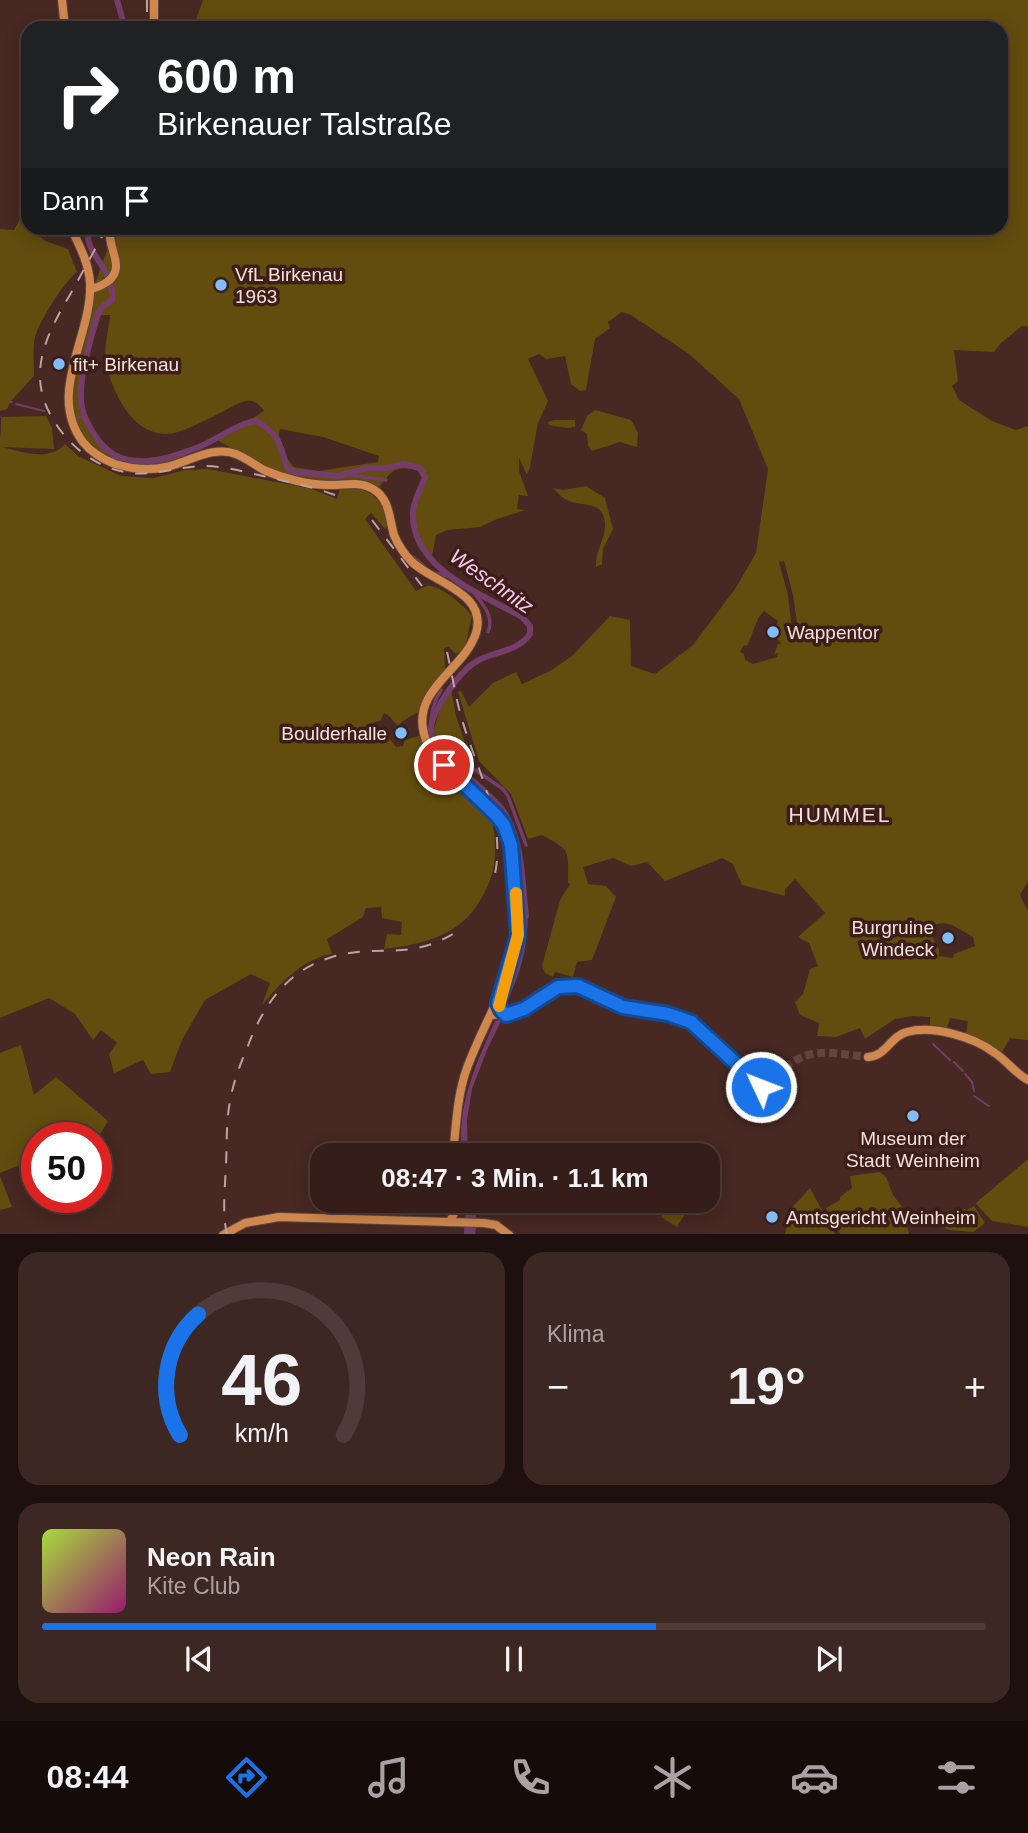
<!DOCTYPE html>
<html lang="de">
<head>
<meta charset="utf-8">
<style>
  :root { --surface:#351e1a; --page:#3d2723; --text:#f1f3f6; --muted:#aaa2a2; --line:#4f3c39; --accent:#1a73e8 }
  body { margin:0; font-family:Helvetica,sans-serif; background:var(--page); color:var(--text); height:100vh; display:flex; flex-direction:column; font-size:26px; white-space:nowrap }
  * { box-sizing:border-box; margin:0 }
  p { font-size:23px; color:var(--muted) }
  .icon { flex:none; width:38px; height:38px; fill:none; stroke:currentColor; stroke-width:2; stroke-linecap:round; stroke-linejoin:round }
  .map { position:relative; height:1234px; overflow:hidden }
  .drawer { display:flex; flex-direction:column; gap:18px; padding:18px; background:#1d100e; flex:1 }
  .drawer>* { flex:none }
  .hud { position:absolute; left:21px; top:21px; width:987px; height:214px; border-radius:21px; box-shadow:0 4px 18px #0003,0 0 0 2px var(--line); background:#202124; color:#fff; overflow:hidden }
  .speed { position:absolute; left:21px; top:1122px; display:flex; gap:14px; font-size:35px; font-weight:700; text-align:center }
  .speed>* { display:grid; place-content:center; width:91px; height:91px; border-radius:50%; background:var(--surface); box-shadow:0 4px 18px #0003,0 0 0 2px var(--line); line-height:1 }
  .speed .limit { border:10px solid #d22; background:#fff; color:#111 }
  .pin { position:absolute; display:grid; place-items:center; width:60px; height:60px; color:#fff; margin:-30px; border:4px solid #fff; border-radius:50%; box-shadow:0 2px 7px #0007 }
  .me { position:absolute; width:77px; margin:-38px; rotate:313deg; stroke-linejoin:round; filter:drop-shadow(0 0 5px #0008) }
  .turn { display:flex; align-items:center; gap:24px; height:147px; padding:0 21px; font-size:32px }
  .turn .icon { width:91px; height:91px; stroke-width:2.5 }
  .turn b { display:block; font-size:49px; line-height:60px }
  .then { display:flex; align-items:center; height:66px; padding:0 21px; background:#0003; gap:14px; font-size:26px }
  .big { font-size:52px; font-weight:800; line-height:1.1 }
  .drawer .card { flex:1; display:flex; flex-direction:column; justify-content:center; gap:10px; min-width:0; padding:0 24px; border-radius:21px; background:var(--page) }
  .drawer .dial { align-items:center; gap:0 }
  .dial svg { height:182px; overflow:visible; fill:none; stroke:var(--line); stroke-width:7; stroke-linecap:round; text-anchor:middle }
  .dial text { fill:var(--text); stroke:none }
  .song { display:flex; align-items:center; gap:21px }
  .cover { width:84px; height:84px; border-radius:10px; background:linear-gradient(135deg,hsl(80 70% 55%),hsl(320 70% 35%)) }
  .played { height:7px; border-radius:4px; background:linear-gradient(90deg,var(--accent) 65%,var(--line) 65%) }
  .keys { display:flex; justify-content:space-around; direction:ltr }
  .heat { display:flex; justify-content:space-between; align-items:center; font-size:38px; direction:ltr }
  .drawer .tiles { flex:1; display:grid; gap:18px; grid-template-columns:1fr 1fr }
  .card:last-child { grid-column:span 2 }
  .trip { position:absolute; left:310px; top:1143px; width:410px; height:70px; border-radius:21px; background:var(--surface); box-shadow:0 4px 18px #0003,0 0 0 2px var(--line); font-weight:800; line-height:70px; text-align:center }
  .menu { display:flex; height:112px; justify-content:space-around; align-items:center; background:#150c0a; color:var(--muted) }
  .menu .icon { width:49px; height:49px }
  .menu .selected { color:var(--accent) }
  .menu b { font-size:32px; color:var(--text) }
  .map>svg:first-child { display:block }
</style>
</head>
<body>
<div class="map">
<svg width="1028" height="1235" viewBox="0 0 1028 1235">
  <rect width="100%" height="100%" fill="#472822"/>
  <g fill="#624c0e" fill-rule="evenodd">
    <path d="M 203,0 L 1028,0 L 1028,327 L 1022,326 L 1001,343 L 994,352 L 954,350 L 958,381 L 952,386 L 959,400 L 992,421 L 1016,430 L 1028,426 L 1028,881 L 1020,895 L 1028,911 L 1028,1040 L 1010,1038 L 1001,1054 L 966,1033 L 968,1021 L 950,1018 L 947,1028 L 930,1026 L 930,1017 L 913,1016 L 895,1019 L 865,1039 L 860,1028 L 836,1037 L 817,1036 L 819,1023 L 800,1015 L 795,1002 L 803,994 L 810,969 L 818,966 L 809,943 L 798,937 L 825,913 L 795,879 L 785,889 L 785,896 L 742,885 L 733,864 L 722,858 L 665,881 L 647,862 L 631,866 L 613,858 L 583,867 L 588,884 L 606,886 L 616,897 L 592,960 L 577,962 L 573,977 L 555,972 L 553,977 L 545,973 L 542,966 L 560,900 L 570,884 L 568,882 C 568,849 571,851 542,835 L 528,839 L 511,794 L 479,761 L 458,692 L 461,691 L 469,707 L 493,683 L 516,672 L 522,684 L 550,671 L 572,656 L 610,616 L 630,620 L 631,666 L 655,674 L 693,645 L 735,589 L 756,553 L 768,469 L 739,399 L 689,354 L 631,315 L 622,312 L 608,322 L 610,328 L 595,339 L 586,390 L 580,391 L 571,384 L 565,356 L 546,359 L 539,354 L 528,359 L 548,401 L 538,423 L 530,467 L 527,475 L 519,458 L 519,471 L 528,496 L 519,495 L 517,509 L 526,510 L 497,519 L 480,527 L 448,530 L 436,535 L 432,556 L 448,574 C 426,564 412,541 413,516 C 413,504 419,490 423,479 L 417,470 C 394,465 393,470 379,487 L 359,479 L 314,481 L 275,472 L 217,440 L 264,411 C 261,407 257,402 252,401 C 243,399 230,408 222,412 C 208,419 193,427 178,432 C 137,444 113,396 106,363 C 103,348 109,330 110,315 L 101,315 C 95,336 87,356 83,377 C 74,423 93,457 142,458 C 157,458 171,454 185,450 L 185,458 L 155,466 L 122,464 L 93,450 L 77,425 L 71,396 L 73,381 L 96,281 L 115,228 L 1001,228 L 1001,28 L 193,28 ZM 280,429 L 323,437 L 379,456 L 378,462 L 319,471 L 294,467 C 282,451 275,450 280,429 ZM 784,561 L 793,595 L 798,630 L 792,630 L 788,595 L 779,562 ZM 764,611 L 778,621 L 774,633 L 781,644 L 778,644 L 774,654 L 778,653 L 777,657 L 753,664 L 745,660 L 744,654 L 740,652 L 744,645 L 747,646 C 753,635 755,619 764,611 ZM 944,923 L 952,925 L 973,937 L 975,946 L 954,954 L 953,958 L 939,956 L 939,949 L 930,932 L 937,924 Z"/>
    <path d="M 20,219 L 45,241 L 68,249 L 77,272 C 64,282 35,326 34,343 C 33,354 34,365 34,376 L 11,401 L 7,409 L 0,411 L 0,229 L 14,230 Z"/>
    <path d="M 595,410 L 631,420 L 638,433 L 637,447 L 620,442 L 592,451 L 588,446 L 587,434 L 581,430 L 587,416 Z"/>
    <path d="M 46,416 L 52,428 L 54,449 L 2,447 C 24,452 48,462 65,444 L 78,456 L 121,476 L 154,478 L 185,470 L 208,469 L 312,489 L 337,499 L 340,488 C 369,486 384,498 388,526 L 385,529 L 371,513 L 365,519 L 416,591 C 417,590 426,586 427,586 C 439,584 465,606 472,616 L 465,648 L 456,654 L 449,647 L 444,648 L 445,669 L 430,689 L 420,711 L 403,721 L 398,726 L 389,716 L 384,713 L 381,720 L 373,723 L 379,728 L 382,735 L 390,739 L 396,747 L 403,746 L 405,740 L 419,736 L 427,753 L 444,768 L 437,770 L 432,763 L 430,764 C 436,779 451,792 468,790 C 474,797 484,806 489,815 C 495,826 495,841 495,852 C 495,870 490,883 481,899 C 460,936 424,944 384,949 L 387,934 L 401,935 L 402,922 L 382,918 L 381,907 L 366,908 L 363,917 L 327,939 L 332,954 C 302,959 281,983 262,1005 L 270,983 L 251,974 L 205,1000 L 182,1040 L 170,1072 L 151,1074 L 143,1060 L 114,1073 L 109,1054 L 117,1043 L 101,1030 L 93,1040 L 75,1014 L 49,998 L 0,1018 L 0,430 L 1,438 L 1,417 Z"/>
    <path d="M 554,420 L 575,420 L 575,427 L 567,428 L 549,425 L 548,422 Z"/>
    <path d="M 586,486 L 605,498 L 613,529 L 603,549 L 602,564 L 596,567 C 595,551 606,538 605,523 C 603,499 580,508 565,499 C 561,497 556,491 553,488 L 563,490 Z"/>
    <path d="M 451,689 L 456,716 L 476,775 L 438,741 L 433,732 L 440,709 Z"/>
    <path d="M 21,1045 L 34,1095 L 56,1077 L 108,1121 L 99,1136 L 37,1138 L 37,1158 L 0,1173 L 0,1053 Z"/>
    <path d="M 1028,1159 L 1028,1227 L 992,1221 L 976,1204 L 977,1202 Z"/>
    <path d="M 880,1172 L 886,1177 L 893,1195 L 903,1208 L 909,1234 L 840,1234 L 826,1208 L 840,1200 L 840,1197 L 852,1188 L 850,1176 Z"/>
    <path d="M 0,1176 L 12,1207 L 0,1210 Z"/>
    <path d="M 810,1188 L 835,1234 L 785,1234 L 790,1210 Z"/>
    <path d="M 671,1201 L 688,1209 L 677,1227 L 661,1217 Z"/>
    <path d="M 974,1206 L 985,1223 L 973,1232 L 949,1230 L 936,1225 L 948,1210 L 957,1215 L 964,1209 L 967,1210 Z"/>
  </g>
  <g fill="#753d6a">
    <path d="M 524,908 L 527,908 C 530,944 520,975 504,1008 L 502,1005 C 517,975 528,942 524,908 Z"/>
    <path d="M 502,1019 L 487,1050 L 472,1089 L 467,1120 L 468,1155 L 462,1155 C 456,1106 476,1064 495,1021 Z"/>
    <path d="M 465,1201 L 474,1201 L 477,1224 L 475,1234 L 464,1235 Z"/>
  </g>
  <g fill="none" stroke-linecap="round" stroke-linejoin="round">
    <g stroke="#753d6a" stroke-width="2">
      <path d="M 10,402 L 12,402"/>
      <path d="M 16,404 L 44,411"/>
      <path d="M 77,417 L 85,418"/>
      <path d="M 933,1044 L 950,1060"/>
      <path d="M 954,1062 L 963,1071"/>
      <path d="M 965,1074 L 972,1082 L 974,1091"/>
      <path d="M 974,1096 L 989,1106"/>
    </g>
    <g stroke="#753d6a" stroke-width="3.5">
      <path d="M 349,475 L 386,480"/>
      <path d="M 413,557 L 425,567"/>
      <path d="M 435,573 L 448,576"/>
      <path d="M 472,590 C 481,603 495,615 488,632"/>
      <path d="M 431,729 C 430,714 433,703 441,690"/>
      <path d="M 437,744 L 503,789 L 508,796 L 526,845"/>
    </g>
    <g stroke="#753d6a" stroke-width="6">
      <path d="M 117,0 L 125,28"/>
      <path d="M 88,228 C 83,255 115,267 112,300 L 102,307 L 97,315 C 91,340 81,368 81,394 C 80,410 86,421 94,434 C 120,476 161,461 199,447 C 216,440 241,422 257,421 C 283,438 278,444 288,469 L 295,472 L 339,476 L 367,468 L 387,468 L 404,464 L 420,468 L 425,477 C 421,489 414,498 413,513 C 411,569 482,594 522,617 L 530,626 L 530,634 C 517,652 496,651 479,660 C 469,665 461,674 455,682 C 446,693 428,720 431,734 C 435,755 490,791 504,812 C 523,841 522,883 526,916"/>
    </g>
    <path stroke="#61443e" stroke-width="8" stroke-dasharray="8 4" stroke-linecap="butt" d="M 785,1068 C 811,1045 836,1054 868,1057"/>
    <defs>
      <g id="major">
        <path d="M 62,0 L 65,28"/>
        <path d="M 154,0 L 154,28"/>
        <path d="M 71,228 C 79,245 89,263 90,283 C 93,335 46,393 83,442 C 91,452 102,459 115,464 C 132,469 149,471 166,467 C 189,462 213,445 236,454 C 246,458 255,465 264,470 C 282,478 308,485 328,485 C 343,486 359,480 373,489 C 390,499 389,518 394,535 C 398,545 404,554 412,562 C 434,583 488,593 476,633 C 464,670 412,689 424,734 C 433,772 493,794 507,833 C 514,849 513,867 515,884 C 516,901 520,920 517,937 C 510,986 482,1025 466,1071 C 457,1097 456,1127 453,1155"/>
        <path d="M 90,289 C 97,288 101,286 107,282 C 128,267 105,247 111,228"/>
        <path d="M 492,1015 L 515,1013 L 553,989 L 575,986 L 623,1007 L 668,1015 L 691,1022 L 757,1080"/>
        <path d="M 868,1057 C 887,1056 890,1036 907,1032 C 933,1025 974,1037 995,1053 C 1007,1061 1015,1073 1028,1080"/>
        <path d="M 750,1074 L 769,1076 L 771,1080 L 770,1086 L 764,1088 L 759,1086 L 757,1082 L 758,1076"/>
        <path d="M 771,1080 L 785,1068"/>
        <path d="M 450,1222 L 455,1211 L 455,1200"/>
        <path d="M 223,1235 L 245,1223 L 279,1217 L 484,1223 L 496,1225 L 509,1235"/>
      </g>
    </defs>
    <use href="#major" stroke="#604641" stroke-width="10"/>
    <use href="#major" stroke="#d0884e" stroke-width="8"/>
    <g stroke="#bca39f" stroke-width="2" stroke-dasharray="12 12" stroke-linecap="butt">
      <path d="M 147,0 L 147,28"/>
      <path d="M 107,228 C 95,249 83,271 71,293 C 42,342 22,383 64,435 C 81,455 104,470 131,473 C 156,476 180,466 205,466 C 224,466 244,472 263,476 C 287,482 311,486 335,495"/>
      <path d="M 372,520 L 422,586"/>
      <path d="M 447,652 C 452,673 455,695 461,716 C 475,767 508,823 494,878"/>
      <path d="M 227,1235 C 222,1212 225,1188 226,1165 C 227,1144 226,1122 230,1101 C 233,1084 239,1067 246,1051 C 262,1007 285,971 332,957 C 378,943 409,962 456,932"/>
    </g>
  </g>
  <g fill="none" stroke-linecap="round" stroke-linejoin="round">
    <defs>
      <path id="route" d="M 444,765 L 496,815 L 504,825 L 511,845 L 518,935 L 498,1003 L 501,1010 L 506,1015 L 524,1009 L 558,987 L 578,986 L 623,1007 L 668,1014 L 691,1022 L 742,1069 L 748,1074 L 758,1076 L 757,1082 L 761,1087"/>
    </defs>
    <use href="#route" stroke="#114b97" stroke-width="18"/>
    <use href="#route" stroke="#1a73e8" stroke-width="12"/>
    <path stroke="#f59e0b" stroke-width="12" d="M 499,1006 L 518,935 L 516,893"/>
  </g>
  <g fill="#80bdfa" stroke="#3c1e19" stroke-width="2.5">
    <circle cx="221" cy="285" r="7"/>
    <circle cx="59" cy="364" r="7"/>
    <circle cx="773" cy="632" r="7"/>
    <circle cx="401" cy="733" r="7"/>
    <circle cx="948" cy="938" r="7"/>
    <circle cx="913" cy="1116" r="7"/>
    <circle cx="772" cy="1217" r="7"/>
  </g>
  <g text-anchor="middle" dominant-baseline="central" stroke-width="7" stroke-linejoin="round" paint-order="stroke">
    <g font-size="19" fill="#f5e0dc" stroke="#3c1e19" text-anchor="start">
      <text x="235" y="274">VfL Birkenau<tspan x="235" dy="22">1963</tspan></text>
      <text x="73" y="364">fit+ Birkenau</text>
      <text x="787" y="632">Wappentor</text>
      <text x="387" y="733" text-anchor="end">Boulderhalle</text>
      <text x="934" y="927" text-anchor="end">Burgruine<tspan x="934" dy="22">Windeck</tspan></text>
      <text x="913" y="1138" text-anchor="middle">Museum der<tspan x="913" dy="22">Stadt Weinheim</tspan></text>
      <text x="786" y="1217">Amtsgericht Weinheim</text>
    </g>
    <g font-size="21" font-style="italic" fill="#fbc7ee" stroke="#3c1e19">
      <text transform="translate(492 581) rotate(35)">Weschnitz</text>
    </g>
    <g font-size="21" letter-spacing="2" fill="#f5e0dc" stroke="#3c1e19">
      <text x="840" y="814">HUMMEL</text>
    </g>
  </g>
</svg>
<div class="speed"><div class="limit">50</div></div>
<div class="pin" style="left:444px;top:765px;background:#d93025"><svg class="icon" aria-label="arrive" viewBox="0 0 24 24"><path d="M6 21V4h12l-3 4 3 4H6"/></svg></div>
<svg class="me" style="left:761px;top:1087px" viewBox="-20 -20 40 40"><circle r="17" fill="#1a73e8" stroke="#fff" stroke-width="3"/><path d="M0-11L8 9 0 5-8 9z" fill="#fff"/></svg>
<div class="trip">08:47 · 3 Min. · 1.1 km</div>
<div class="hud">
<div class="turn"><svg class="icon" aria-label="right" viewBox="0 0 24 24"><path d="M7 20v-9h11M14 6l5 5-5 5"/></svg><div><b>600 m</b>Birkenauer Talstraße</div></div>
<div class="then">Dann<svg class="icon" aria-label="arrive" viewBox="0 0 24 24"><path d="M6 21V4h12l-3 4 3 4H6"/></svg></div>
</div>
</div>
<section class="drawer">
<div class="tiles">
<div class="card dial"><svg viewBox="0 0 100 80">
<path d="M14 69A42 42 0 1 1 86 69"/>
<path d="M14 69A42 42 0 0 1 22 16" stroke="#1a73e8"/>
<text x="50" y="56" font-size="32" font-weight="700">46</text>
<text x="50" y="72" font-size="11">km/h</text>
</svg></div>
<div class="card"><p>Klima</p>
<div class="heat"><a>−</a><b class="big">19°</b><a>+</a></div>
</div>
<div class="card">
<div class="song"><i class="cover"></i><div><b>Neon Rain</b><p>Kite Club</p></div></div>
<div class="played"></div>
<div class="keys"><svg class="icon" aria-label="previous" viewBox="0 0 24 24"><path d="M18 5L8 12l10 7zM5 5v14"/></svg><svg class="icon" aria-label="pause" viewBox="0 0 24 24"><path d="M8 5v14M16 5v14"/></svg><svg class="icon" aria-label="next" viewBox="0 0 24 24"><path d="M6 5l10 7-10 7zM19 5v14"/></svg></div>
</div>
</div>
</section>
<nav class="menu">
<b>08:44</b>
<svg class="icon selected" aria-label="directions" viewBox="0 0 24 24"><path d="M12 3l9 9-9 9-9-9zM9 14v-3h6M13 9l2 2-2 2"/></svg>
<svg class="icon" aria-label="music" viewBox="0 0 24 24"><path d="M9 18V5l10-2v13"/><circle cx="6" cy="18" r="3"/><circle cx="16" cy="16" r="3"/></svg>
<svg class="icon" aria-label="phone" viewBox="0 0 24 24"><path d="M5 4h4l2 5-3 2q2 4 5 5l2-3 5 2v4C11 20 4 13 5 4z"/></svg>
<svg class="icon" aria-label="climate" viewBox="0 0 24 24"><path d="M12 3v18M4 7l16 10M4 17L20 7"/></svg>
<svg class="icon" aria-label="car" viewBox="0 0 24 24"><path d="M5 17H2v-5l4-1 3-4h7l3 4 3 1v5h-3M9 17h6M6 11h13"/><circle cx="7" cy="17" r="2"/><circle cx="17" cy="17" r="2"/></svg>
<svg class="icon" aria-label="filters" viewBox="0 0 24 24"><path d="M4 7h16M4 17h16"/><circle cx="9" cy="7" r="2"/><circle cx="15" cy="17" r="2"/></svg>
</nav>
</body>
</html>
